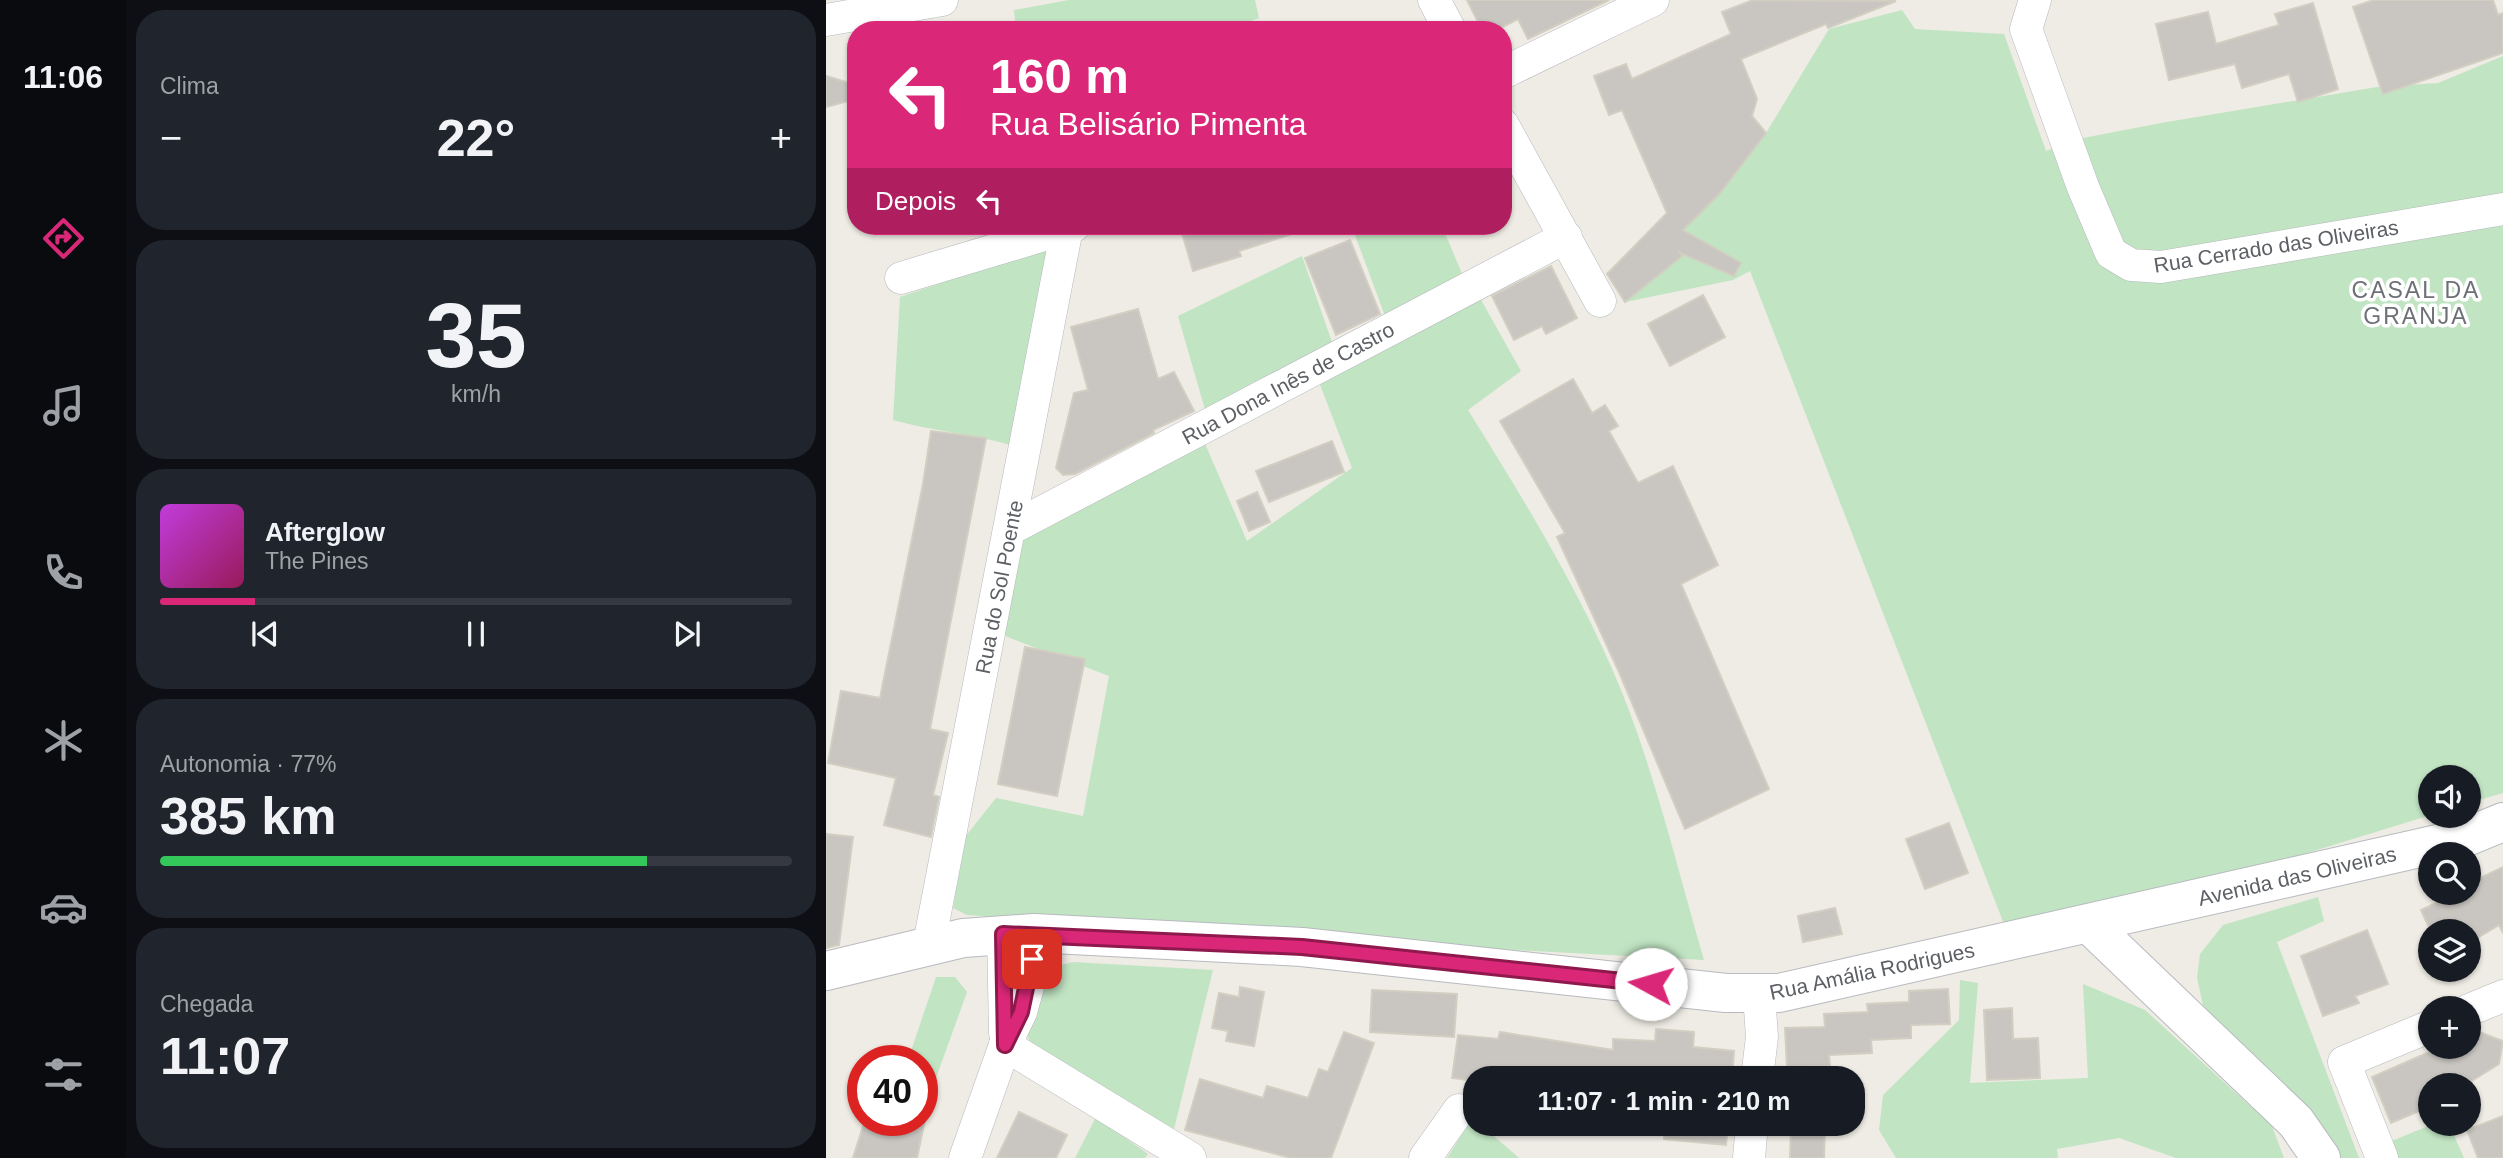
<!DOCTYPE html>
<html lang="pt">
<head>
<meta charset="utf-8">
<style>
  :root { --surface:#171b24; --page:#20242c; --text:#f1f3f6; --muted:#9ea1a6; --line:#363941; --accent:#db2777 }
  body { margin:0; font-family:Helvetica,sans-serif; background:var(--page); color:var(--text); height:100vh; display:flex; flex-direction:column; font-size:26px; white-space:nowrap }
  * { box-sizing:border-box; margin:0 }
  p { font-size:23px; color:var(--muted) }
  .icon { flex:none; width:38px; height:38px; fill:none; stroke:currentColor; stroke-width:2; stroke-linecap:round; stroke-linejoin:round }
  .map { position:relative; flex:1; overflow:hidden }
  .panel { display:flex; flex-direction:column; gap:10px; padding:10px; background:#0d0f14; width:700px }
  .panel>* { flex:none }
  .hud { position:absolute; left:21px; top:21px; width:665px; height:214px; border-radius:28px; box-shadow:0 2px 5px #0004; background:#db2777; color:#fff; overflow:hidden }
  .controls { position:absolute; left:1592px; top:765px; display:grid; gap:14px }
  .controls a { display:grid; place-items:center; width:63px; height:63px; border-radius:50%; background:var(--surface); box-shadow:0 2px 5px #0004; font-size:35px }
  .speed { position:absolute; left:21px; top:1045px; display:flex; gap:14px; font-size:35px; font-weight:700; text-align:center }
  .speed>* { display:grid; place-content:center; width:91px; height:91px; border-radius:50%; background:var(--surface); box-shadow:0 2px 5px #0004; line-height:1 }
  .speed .limit { border:10px solid #d22; background:#fff; color:#111 }
  .pin { position:absolute; display:grid; place-items:center; width:60px; height:60px; color:#fff; margin:-30px; border-radius:14px; box-shadow:0 4px 10px #0006 }
  .me { position:absolute; width:77px; margin:-38px; rotate:276deg; stroke-linejoin:round; filter:drop-shadow(0 0 5px #0008) }
  .turn { display:flex; align-items:center; gap:24px; height:147px; padding:0 28px; font-size:32px }
  .turn .icon { width:91px; height:91px; stroke-width:2.5 }
  .turn b { display:block; font-size:49px; line-height:60px }
  .then { display:flex; align-items:center; height:66px; padding:0 28px; background:#0003; gap:14px; font-size:26px }
  .big { font-size:52px; font-weight:800; line-height:1.1 }
  .panel .tile { flex:1; display:flex; flex-direction:column; justify-content:center; gap:10px; min-width:0; padding:0 24px; border-radius:28px; background:var(--page) }
  .panel .dial { align-items:center; gap:0 }
  .dial b { font-size:91px; line-height:1 }
  .song { display:flex; align-items:center; gap:21px }
  .cover { width:84px; height:84px; border-radius:10px; background:linear-gradient(135deg,hsl(290 70% 55%),hsl(330 70% 35%)) }
  .played { height:7px; border-radius:4px; background:linear-gradient(90deg,var(--accent) 15%,var(--line) 15%) }
  .keys { display:flex; justify-content:space-around; direction:ltr }
  .heat { display:flex; justify-content:space-between; align-items:center; font-size:38px; direction:ltr }
  .charge { height:10px; border-radius:5px; background:linear-gradient(90deg,#34c759 77%,var(--line) 0) }
  .trip { position:absolute; left:637px; top:1066px; width:402px; height:70px; border-radius:28px; background:var(--surface); box-shadow:0 2px 5px #0004; font-weight:800; line-height:70px; text-align:center }
  main { display:flex; flex:1; min-height:0 }
  .dock { display:flex; flex-direction:column; width:126px; justify-content:space-around; align-items:center; background:#090b0e; color:var(--muted) }
  .dock .icon { width:49px; height:49px }
  .dock .on { color:var(--accent) }
  .dock b { font-size:32px; color:var(--text) }
  .map>svg:first-child { display:block }
</style>
</head>
<body>
<main>
<nav class="dock">
<b>11:06</b>
<svg class="icon on" aria-label="directions" viewBox="0 0 24 24"><path d="M12 3l9 9-9 9-9-9zM9 14v-3h6M13 9l2 2-2 2"/></svg>
<svg class="icon" aria-label="music" viewBox="0 0 24 24"><path d="M9 18V5l10-2v13"/><circle cx="6" cy="18" r="3"/><circle cx="16" cy="16" r="3"/></svg>
<svg class="icon" aria-label="phone" viewBox="0 0 24 24"><path d="M5 4h4l2 5-3 2q2 4 5 5l2-3 5 2v4C11 20 4 13 5 4z"/></svg>
<svg class="icon" aria-label="climate" viewBox="0 0 24 24"><path d="M12 3v18M4 7l16 10M4 17L20 7"/></svg>
<svg class="icon" aria-label="car" viewBox="0 0 24 24"><path d="M5 17H2v-5l4-1 3-4h7l3 4 3 1v5h-3M9 17h6M6 11h13"/><circle cx="7" cy="17" r="2"/><circle cx="17" cy="17" r="2"/></svg>
<svg class="icon" aria-label="filters" viewBox="0 0 24 24"><path d="M4 7h16M4 17h16"/><circle cx="9" cy="7" r="2"/><circle cx="15" cy="17" r="2"/></svg>
</nav>
<section class="panel">
<div class="tile"><p>Clima</p>
<div class="heat"><a>−</a><b class="big">22°</b><a>+</a></div>
</div>
<div class="tile dial"><b>35</b><p>km/h</p></div>
<div class="tile">
<div class="song"><i class="cover"></i><div><b>Afterglow</b><p>The Pines</p></div></div>
<div class="played"></div>
<div class="keys"><svg class="icon" aria-label="previous" viewBox="0 0 24 24"><path d="M18 5L8 12l10 7zM5 5v14"/></svg><svg class="icon" aria-label="pause" viewBox="0 0 24 24"><path d="M8 5v14M16 5v14"/></svg><svg class="icon" aria-label="next" viewBox="0 0 24 24"><path d="M6 5l10 7-10 7zM19 5v14"/></svg></div>
</div>
<div class="tile"><p>Autonomia · 77%</p><b class="big">385 km</b><div class="charge"></div></div>
<div class="tile"><p>Chegada</p><b class="big">11:07</b></div>
</section>
<div class="map">
<svg width="1677" height="1158" viewBox="0 0 1677 1158">
  <rect width="100%" height="100%" fill="#eeece4"/>
  <g fill="#c1e4c3">
    <path d="M 243,0 L 429,0 L 433,18 L 422,22 L 423,30 L 190,30 L 188,10 Z"/>
    <path d="M 1076,10 L 1089,29 L 1178,34 L 1220,151 L 1252,139 L 1335,123 L 1551,87 L 1612,83 L 1677,56 L 1677,793 L 1643,803 L 1643,777 L 1605,777 L 1605,815 L 1445,864 L 1178,924 L 924,271 L 907,280 L 799,302 L 792,292 L 894,193 L 940,133 L 1003,29 Z"/>
    <path d="M 550,226 L 616,226 L 637,276 L 562,324 L 529,235 Z"/>
    <path d="M 218,248 L 223,249 L 185,445 C 146,434 106,431 67,420 L 74,297 Z"/>
    <path d="M 476,256 L 507,345 L 380,413 L 352,316 Z"/>
    <path d="M 654,298 L 695,371 L 642,410 C 699,502 757,595 797,695 C 831,781 852,871 878,960 L 557,943 L 230,921 L 141,915 L 127,908 L 139,837 L 170,798 L 257,816 L 283,676 L 174,634 L 193,536 L 377,439 L 421,541 L 526,468 L 493,382 Z"/>
    <path d="M 1492,897 L 1498,921 L 1451,942 L 1533,1158 L 1513,1158 L 1377,1005 L 1371,978 L 1374,954 L 1397,925 Z"/>
    <path d="M 247,962 L 387,970 L 348,1129 L 204,1042 L 200,1032 L 227,967 Z"/>
    <path d="M 110,977 L 129,977 L 141,992 L 102,1100 L 96,1100 L 96,1060 L 82,1060 Z"/>
    <path d="M 1134,980 L 1152,983 L 1144,1083 L 1262,1078 L 1257,984 L 1319,1010 L 1446,1126 L 1458,1158 L 1350,1158 L 1293,1138 L 1231,1149 L 1232,1158 L 1070,1158 L 1053,1130 L 1057,1095 L 1133,1020 Z"/>
    <path d="M 270,1117 L 322,1154 L 319,1158 L 249,1158 Z"/>
    <path d="M 647,1117 L 649,1124 L 654,1124 L 693,1158 L 621,1158 Z"/>
    <path d="M 1607,1124 L 1623,1124 L 1638,1158 L 1567,1158 L 1561,1143 Z"/>
  </g>
  <g fill="#c9c6c1" stroke="#d2cec2" stroke-width="2">
    <path d="M 641,0 L 783,0 L 702,39 L 692,19 L 671,30 L 656,30 Z"/>
    <path d="M 927,0 L 1070,1 L 1002,28 L 1000,24 L 915,59 L 931,99 L 926,116 L 940,133 L 894,193 L 857,230 L 915,263 L 908,276 L 854,253 L 856,256 L 799,302 L 781,274 L 841,213 L 796,110 L 783,115 L 768,76 L 800,64 L 806,79 L 905,34 L 896,12 Z"/>
    <path d="M 1548,0 L 1667,0 L 1672,15 L 1677,13 L 1677,53 L 1557,94 L 1527,7 Z"/>
    <path d="M 1487,3 L 1512,89 L 1472,102 L 1463,74 L 1416,88 L 1409,64 L 1343,80 L 1330,24 L 1382,12 L 1390,44 L 1453,25 L 1449,14 Z"/>
    <path d="M 0,76 L 30,85 L 30,99 L 0,107 Z"/>
    <path d="M 354,226 L 477,226 L 478,230 L 413,251 L 415,256 L 367,271 Z"/>
    <path d="M 524,240 L 554,314 L 510,335 L 479,258 Z"/>
    <path d="M 725,266 L 751,318 L 720,334 L 716,326 L 688,340 L 666,296 Z"/>
    <path d="M 877,295 L 899,337 L 844,366 L 822,324 Z"/>
    <path d="M 312,309 L 332,379 L 348,372 L 368,411 L 327,430 L 328,433 L 249,474 L 237,475 L 230,468 L 248,393 L 262,390 L 245,327 Z"/>
    <path d="M 747,379 L 766,413 L 779,405 L 792,426 L 783,431 L 812,483 L 847,466 L 892,565 L 855,584 L 943,789 L 859,829 L 793,672 L 731,537 L 739,533 L 674,421 Z"/>
    <path d="M 105,431 L 160,438 L 104,729 L 122,733 L 107,795 L 113,797 L 105,837 L 58,825 L 70,778 L 2,763 L 15,691 L 54,698 L 97,484 Z"/>
    <path d="M 506,441 L 518,472 L 443,502 L 430,471 Z"/>
    <path d="M 431,492 L 444,522 L 423,531 L 411,501 Z"/>
    <path d="M 199,647 L 259,659 L 231,796 L 172,784 Z"/>
    <path d="M 1123,823 L 1142,873 L 1099,889 L 1080,839 Z"/>
    <path d="M 0,834 L 27,837 L 13,945 L 0,948 Z"/>
    <path d="M 1677,867 L 1677,933 L 1673,925 L 1643,943 L 1643,931 L 1605,932 L 1595,910 L 1634,892 L 1643,892 L 1643,888 L 1654,883 L 1652,879 Z"/>
    <path d="M 1009,908 L 1016,934 L 977,942 L 972,916 Z"/>
    <path d="M 1541,930 L 1562,984 L 1529,996 L 1533,1003 L 1497,1016 L 1475,956 Z"/>
    <path d="M 414,987 L 438,992 L 428,1046 L 400,1041 L 402,1031 L 386,1028 L 393,993 L 413,997 Z"/>
    <path d="M 1122,989 L 1124,1024 L 1085,1025 L 1085,1038 L 1045,1040 L 1046,1053 L 1003,1055 L 1004,1066 L 961,1068 L 959,1028 L 999,1027 L 998,1014 L 1042,1012 L 1041,1004 L 1083,1002 L 1083,991 Z"/>
    <path d="M 546,990 L 631,994 L 628,1037 L 544,1032 Z"/>
    <path d="M 1186,1008 L 1187,1039 L 1212,1038 L 1214,1078 L 1161,1080 L 1158,1010 Z"/>
    <path d="M 1643,1028 L 1677,1041 L 1673,1064 L 1639,1085 L 1605,1085 L 1605,1106 L 1565,1123 L 1546,1077 L 1617,1046 L 1643,1046 Z"/>
    <path d="M 830,1029 L 868,1032 L 867,1047 L 908,1051 L 906,1078 L 748,1074 L 748,1078 L 649,1078 L 649,1081 L 626,1078 L 632,1035 L 672,1039 L 674,1032 L 787,1050 L 787,1039 L 829,1041 Z"/>
    <path d="M 518,1032 L 548,1043 L 505,1158 L 465,1158 L 359,1130 L 374,1079 L 437,1098 L 441,1086 L 482,1098 L 493,1069 L 502,1072 Z"/>
    <path d="M 193,1112 L 241,1135 L 230,1158 L 171,1158 Z"/>
    <path d="M 1677,1116 L 1677,1158 L 1652,1158 L 1641,1130 Z"/>
    <path d="M 39,1120 L 99,1120 L 91,1158 L 27,1158 Z"/>
    <path d="M 839,1124 L 902,1124 L 900,1145 L 838,1139 Z"/>
    <path d="M 965,1127 L 999,1128 L 998,1158 L 964,1158 Z"/>
  </g>
  <g fill="none" stroke-linecap="round" stroke-linejoin="round">
    <defs>
      <g id="street">
        <path d="M 608,0 L 624,30"/>
        <path d="M 1209,0 L 1200,29 L 1257,187 L 1285,253 L 1305,265 L 1335,267 L 1677,209"/>
        <path d="M 0,20 L 116,0"/>
        <path d="M 677,73 L 827,0"/>
        <path d="M 677,125 L 774,301"/>
        <path d="M 75,278 L 248,226"/>
        <path d="M 184,529 L 740,237"/>
        <path d="M 177,934 L 179,1033"/>
        <path d="M 103,944 L 241,228"/>
        <path d="M 1643,1010 L 1677,996"/>
        <path d="M 179,1045 L 364,1158"/>
        <path d="M 931,1078 L 936,1037 L 933,994"/>
        <path d="M 139,1158 L 179,1045 L 195,1012 L 203,983 L 208,933"/>
        <path d="M 599,1158 L 633,1110"/>
        <path d="M 923,1158 L 926,1124"/>
        <path d="M 1556,1158 L 1518,1062 L 1605,1026"/>
      </g>
      <g id="secondary">
        <path d="M 1263,924 L 1470,1122 L 1495,1158"/>
        <path d="M 0,971 L 137,938 L 208,933 L 476,947 L 900,993 L 953,993 L 1638,838 L 1677,822"/>
      </g>
    </defs>
    <use href="#street" stroke="#b6b9bd" stroke-width="33"/>
    <use href="#secondary" stroke="#b7babf" stroke-width="40"/>
    <use href="#street" stroke="#fff" stroke-width="32"/>
    <use href="#secondary" stroke="#fff" stroke-width="38"/>
  </g>
  <g fill="none" stroke-linecap="round" stroke-linejoin="round">
    <defs>
      <path id="route" d="M 206,959 L 195,1012 L 179,1045 L 177,934 L 476,947 L 825,984"/>
    </defs>
    <use href="#route" stroke="#8e194d" stroke-width="18"/>
    <use href="#route" stroke="#db2777" stroke-width="12"/>
  </g>
  <g text-anchor="middle" dominant-baseline="central" stroke-width="7" stroke-linejoin="round" paint-order="stroke">
    <g font-size="21" fill="#5c5f64" stroke="#fff">
      <text transform="translate(1450 246) rotate(-9)">Rua Cerrado das Oliveiras</text>
      <text transform="translate(462 383) rotate(-28)">Rua Dona Inês de Castro</text>
      <text transform="translate(173 587) rotate(-79)">Rua do Sol Poente</text>
      <text transform="translate(1471 876) rotate(-13)">Avenida das Oliveiras</text>
      <text transform="translate(1046 971) rotate(-12)">Rua Amália Rodrigues</text>
    </g>
    <g font-size="23" letter-spacing="2" fill="#6d7176" stroke="#fff">
      <text x="1590" y="290">CASAL DA<tspan x="1590" dy="26">GRANJA</tspan></text>
    </g>
  </g>
</svg>
<div class="controls">
<a><svg class="icon" aria-label="sound" viewBox="0 0 24 24"><path d="M4 9h4l5-4v14l-5-4H4zM17 9q2 3 0 6"/></svg></a>
<a><svg class="icon" aria-label="search" viewBox="0 0 24 24"><circle cx="10" cy="10" r="6"/><path d="M15 15l6 6"/></svg></a>
<a><svg class="icon" aria-label="layers" viewBox="0 0 24 24"><path d="M12 4l9 5-9 5-9-5zM3 14l9 5 9-5"/></svg></a>
<a>+</a>
<a>−</a>
</div>
<div class="speed"><div class="limit">40</div></div>
<div class="pin" style="left:206px;top:959px;background:#d93025"><svg class="icon" aria-label="arrive" viewBox="0 0 24 24"><path d="M6 21V4h12l-3 4 3 4H6"/></svg></div>
<svg class="me" style="left:825px;top:984px" viewBox="-20 -20 40 40"><circle r="19" fill="#fff"/><path d="M0-13L10 11 0 6-10 11z" fill="#db2777"/></svg>
<div class="trip">11:07 · 1 min · 210 m</div>
<div class="hud">
<div class="turn"><svg class="icon" aria-label="left" viewBox="0 0 24 24"><path d="M17 20v-9H6M10 6l-5 5 5 5"/></svg><div><b>160 m</b>Rua Belisário Pimenta</div></div>
<div class="then">Depois<svg class="icon" aria-label="left" viewBox="0 0 24 24"><path d="M17 20v-9H6M10 6l-5 5 5 5"/></svg></div>
</div>
</div>
</main>
</body>
</html>
